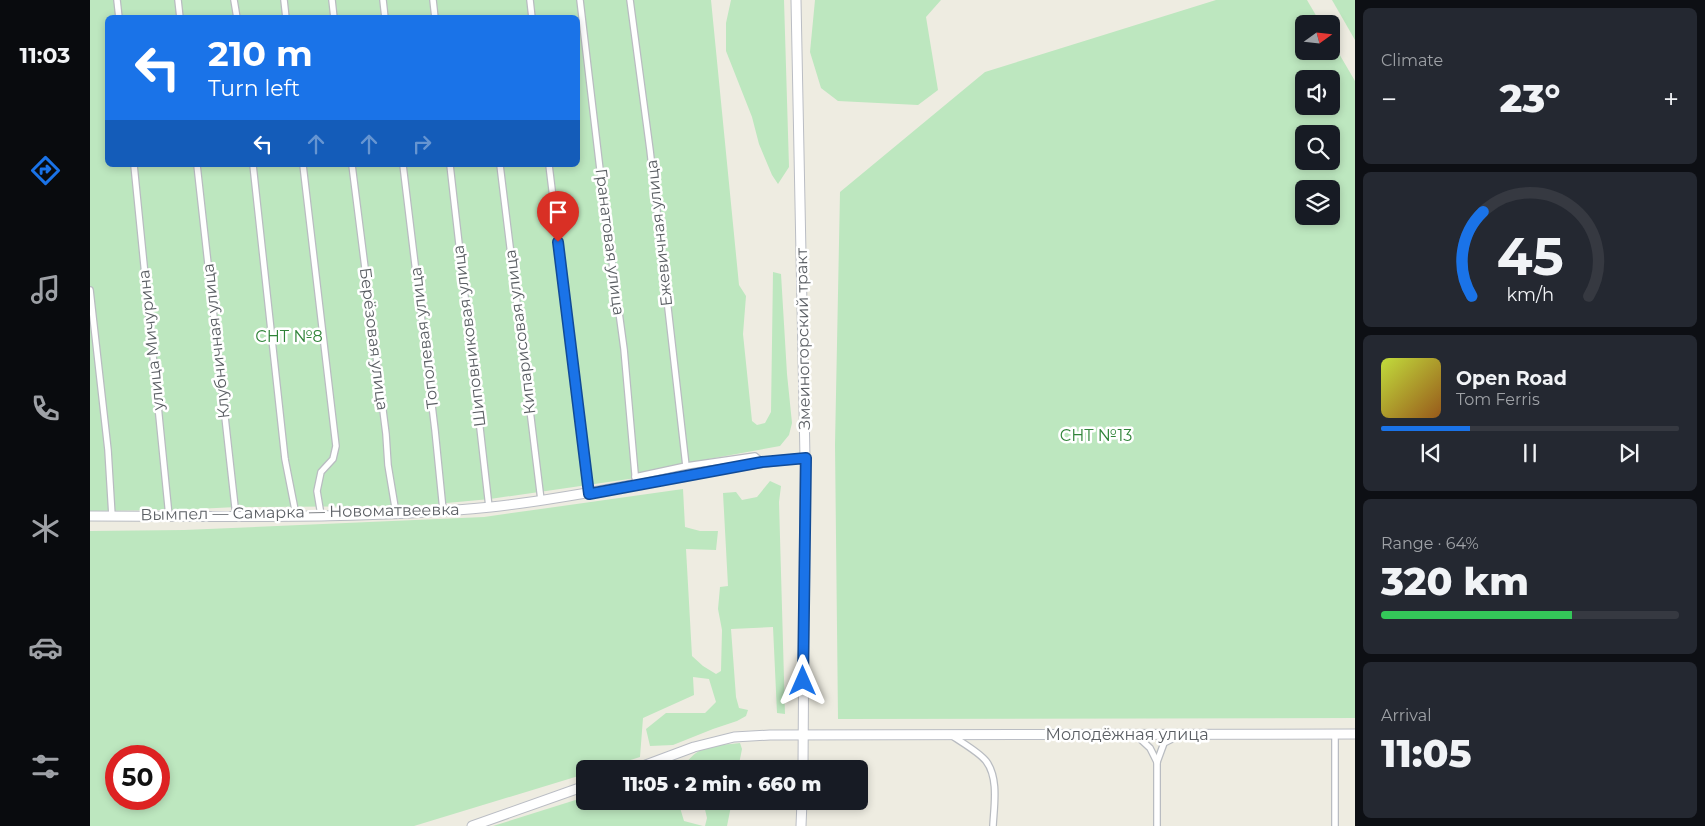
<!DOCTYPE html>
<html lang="en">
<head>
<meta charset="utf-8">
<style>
  :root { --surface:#171b24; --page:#242831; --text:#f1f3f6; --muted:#9ea1a6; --line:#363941; --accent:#1a73e8 }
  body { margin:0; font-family:Montserrat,sans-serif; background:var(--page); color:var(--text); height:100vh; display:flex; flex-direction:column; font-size:19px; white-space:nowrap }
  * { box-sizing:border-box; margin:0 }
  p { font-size:16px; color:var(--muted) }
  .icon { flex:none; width:28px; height:28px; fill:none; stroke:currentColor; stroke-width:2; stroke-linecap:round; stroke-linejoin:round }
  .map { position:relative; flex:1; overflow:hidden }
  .drawer { display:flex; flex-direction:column; gap:8px; padding:8px; background:#0d0f14; width:350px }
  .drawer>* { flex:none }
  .hud { position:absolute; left:15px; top:15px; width:475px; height:152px; border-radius:8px; box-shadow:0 2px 8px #0003; background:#1a73e8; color:#fff; overflow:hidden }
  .needle { width:32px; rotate:75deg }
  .tools { position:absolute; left:1205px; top:15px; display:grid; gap:10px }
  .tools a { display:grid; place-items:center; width:45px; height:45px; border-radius:8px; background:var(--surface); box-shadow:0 2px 8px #0003; font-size:25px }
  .speed { position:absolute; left:15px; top:745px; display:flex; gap:10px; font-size:25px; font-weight:700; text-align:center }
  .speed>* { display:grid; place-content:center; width:65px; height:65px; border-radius:50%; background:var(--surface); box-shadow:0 2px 8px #0003; line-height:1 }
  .speed .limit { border:8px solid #d22; background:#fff; color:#111 }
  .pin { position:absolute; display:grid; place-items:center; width:42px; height:42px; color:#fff; margin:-51px -21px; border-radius:50% 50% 50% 0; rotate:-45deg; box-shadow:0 0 5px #0007 }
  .pin .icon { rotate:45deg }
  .me { position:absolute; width:55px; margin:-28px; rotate:0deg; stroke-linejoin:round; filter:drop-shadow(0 0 4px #0008) }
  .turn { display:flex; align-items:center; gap:18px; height:105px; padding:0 20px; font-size:22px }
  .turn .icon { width:65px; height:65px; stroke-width:2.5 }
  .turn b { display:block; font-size:35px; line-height:42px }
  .lanes { display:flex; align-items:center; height:48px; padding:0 20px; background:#0003; justify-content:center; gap:25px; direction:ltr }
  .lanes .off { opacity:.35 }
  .big { font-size:38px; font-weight:800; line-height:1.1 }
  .drawer .widget { flex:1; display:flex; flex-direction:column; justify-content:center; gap:8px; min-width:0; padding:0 18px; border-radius:8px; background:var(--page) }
  .drawer .dial { align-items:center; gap:0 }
  .dial svg { height:130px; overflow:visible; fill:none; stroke:var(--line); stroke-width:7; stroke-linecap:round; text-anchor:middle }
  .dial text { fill:var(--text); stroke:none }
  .song { display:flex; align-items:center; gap:15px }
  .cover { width:60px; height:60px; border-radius:8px; background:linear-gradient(135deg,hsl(70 70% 55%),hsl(30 70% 35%)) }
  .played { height:5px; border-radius:2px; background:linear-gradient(90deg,var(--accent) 30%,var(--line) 30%) }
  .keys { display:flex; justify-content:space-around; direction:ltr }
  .heat { display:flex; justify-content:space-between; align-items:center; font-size:28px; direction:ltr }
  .charge { height:8px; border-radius:4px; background:linear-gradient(90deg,#34c759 64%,var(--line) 0) }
  .trip { position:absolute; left:486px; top:760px; width:292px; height:50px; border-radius:8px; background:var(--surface); box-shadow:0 2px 8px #0003; font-weight:800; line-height:50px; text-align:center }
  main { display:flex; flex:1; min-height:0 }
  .dock { display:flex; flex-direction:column; width:90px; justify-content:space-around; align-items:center; background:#090b0e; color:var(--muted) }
  .dock .icon { width:35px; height:35px }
  .dock .on { color:var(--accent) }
  .dock b { font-size:22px; color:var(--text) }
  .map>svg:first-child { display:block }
</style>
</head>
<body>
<main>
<nav class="dock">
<b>11:03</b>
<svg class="icon on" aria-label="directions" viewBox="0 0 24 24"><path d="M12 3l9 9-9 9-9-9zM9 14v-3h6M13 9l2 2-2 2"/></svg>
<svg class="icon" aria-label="music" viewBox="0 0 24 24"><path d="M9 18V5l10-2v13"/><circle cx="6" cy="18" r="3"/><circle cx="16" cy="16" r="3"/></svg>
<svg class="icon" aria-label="phone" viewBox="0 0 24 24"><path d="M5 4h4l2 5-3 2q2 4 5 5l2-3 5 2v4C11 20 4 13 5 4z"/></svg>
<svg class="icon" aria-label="climate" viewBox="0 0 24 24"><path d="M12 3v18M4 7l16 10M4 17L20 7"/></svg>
<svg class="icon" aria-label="car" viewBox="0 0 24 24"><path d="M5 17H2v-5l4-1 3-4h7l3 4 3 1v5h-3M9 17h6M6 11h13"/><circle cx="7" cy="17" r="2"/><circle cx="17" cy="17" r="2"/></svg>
<svg class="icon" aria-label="filters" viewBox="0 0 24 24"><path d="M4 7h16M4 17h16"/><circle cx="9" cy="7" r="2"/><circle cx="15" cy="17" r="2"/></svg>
</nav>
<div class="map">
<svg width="1265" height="826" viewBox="0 0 1265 826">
  <rect width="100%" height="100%" fill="#eeece1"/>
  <g fill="#bde7bf" fill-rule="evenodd">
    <path d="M 0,0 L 621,0 L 649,285 L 656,296 L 653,334 L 662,421 L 667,425 L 675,423 L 681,412 L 683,272 L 691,274 L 697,374 L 702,423 L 699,435 L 690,446 L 619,459 L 546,478 L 400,499 L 324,506 L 147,507 L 85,510 L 0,511 ZM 18,18 L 488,18 L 488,165 L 18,165 Z"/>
    <path d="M 641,0 L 694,0 L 699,167 L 688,184 L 682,175 L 669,144 L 662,117 L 636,51 L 636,23 Z"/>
    <path d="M 725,0 L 851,0 L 836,17 L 848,90 L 828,105 L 748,101 L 731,88 L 720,52 Z"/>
    <path d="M 1126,0 L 1217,0 L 1231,24 L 1214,24 L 1214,51 L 1241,51 L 1241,40 L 1265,81 L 1265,718 L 748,719 L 745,445 L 750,192 L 895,72 ZM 1214,79 L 1241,79 L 1241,106 L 1214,106 ZM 1214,134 L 1241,134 L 1241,161 L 1214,161 ZM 1214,189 L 1241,189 L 1241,216 L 1214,216 Z"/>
    <path d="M 1242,0 L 1265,0 L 1265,40 Z"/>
    <path d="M 680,481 L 691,486 L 689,502 L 695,714 L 687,713 L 683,627 L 641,629 L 646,697 L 649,708 L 658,710 L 656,716 L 647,721 L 623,729 L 583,745 L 560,746 L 556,729 L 576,713 L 615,713 L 626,702 L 619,679 L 603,677 L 604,695 L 553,718 L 550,757 L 513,769 L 495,769 L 495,774 L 324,826 L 0,826 L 0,531 L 94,530 L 394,517 L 593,489 L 595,527 L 610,531 L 628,531 L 626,550 L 596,549 L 602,656 L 613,666 L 626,674 L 631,671 L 632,630 L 628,609 L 630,587 L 638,586 L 633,493 L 646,492 L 652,500 L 667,497 ZM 26,756 L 69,756 L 69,799 L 26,799 Z"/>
    <path d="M 650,743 L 652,749 L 648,769 L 596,769 L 594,766 C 610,743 625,746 650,743 Z"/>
    <path d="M 495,797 L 495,801 L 588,801 L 594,821 L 613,826 L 403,826 Z"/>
    <path d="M 613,801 L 642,801 L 637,826 L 615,826 L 617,818 Z"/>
  </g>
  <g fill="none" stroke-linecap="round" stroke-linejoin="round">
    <defs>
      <g id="street">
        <path d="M 27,0 L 29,18"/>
        <path d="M 88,0 L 90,18"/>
        <path d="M 144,0 L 147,18"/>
        <path d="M 194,0 L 196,18"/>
        <path d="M 242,0 L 244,18"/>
        <path d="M 293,0 L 295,18"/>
        <path d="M 343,0 L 345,18"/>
        <path d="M 440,0 L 442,18"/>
        <path d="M 490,0 L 513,195 L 534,349 L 546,485"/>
        <path d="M 540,0 L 560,150 L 596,466"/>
        <path d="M 44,165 L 79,516"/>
        <path d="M 107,165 L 146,516"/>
        <path d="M 163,165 L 195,459 L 206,515"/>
        <path d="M 213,165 L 246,446 L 243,459 L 231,472 L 227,491 L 231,515"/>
        <path d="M 262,165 L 296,434 L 298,465 L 306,513"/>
        <path d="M 313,165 L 345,430 L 353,510"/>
        <path d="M 360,165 L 399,507"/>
        <path d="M 410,165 L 451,500"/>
        <path d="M 459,165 L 499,493"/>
        <path d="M 0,290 L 18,450 L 22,516"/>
        <path d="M 545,477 L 596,466 L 665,456 L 672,462"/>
        <path d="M 861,735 C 871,742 889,752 896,761 C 909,778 904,806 903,826"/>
        <path d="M 1046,735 L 1060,748 L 1067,762"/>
        <path d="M 1067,826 L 1067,762 L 1074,743 L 1088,736"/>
        <path d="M 1245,826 L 1245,734"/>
      </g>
      <g id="secondary">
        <path d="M 706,0 L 715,458 L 713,769"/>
        <path d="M 0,516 C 134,516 268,520 401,507 C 507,496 610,467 715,458"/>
        <path d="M 545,769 L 604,747 L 644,737 L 680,735 L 1265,734"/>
        <path d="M 382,826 L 495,786"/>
        <path d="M 711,826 L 712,801"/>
      </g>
    </defs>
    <use href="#street" stroke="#b9bcc1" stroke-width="8"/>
    <use href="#secondary" stroke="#babdc4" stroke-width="11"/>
    <use href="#street" stroke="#fff" stroke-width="5.5"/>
    <use href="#secondary" stroke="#fff" stroke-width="9"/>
  </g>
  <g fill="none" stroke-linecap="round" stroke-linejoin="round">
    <defs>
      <path id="route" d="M 468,242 L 499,494 L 672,462 L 716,458 L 713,681"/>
    </defs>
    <use href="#route" stroke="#114b97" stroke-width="12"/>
    <use href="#route" stroke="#1a73e8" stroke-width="9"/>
  </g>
  <g text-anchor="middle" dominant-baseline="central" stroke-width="5" stroke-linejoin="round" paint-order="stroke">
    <g font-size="16" fill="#5a5e63" stroke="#fff">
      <text transform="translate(569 233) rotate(-96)">Ежевичная улица</text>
      <text transform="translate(520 242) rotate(83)">Гранатовая улица</text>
      <text transform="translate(430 332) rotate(-97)">Кипарисовая улица</text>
      <text transform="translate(379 336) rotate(-97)">Шиповниковая улица</text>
      <text transform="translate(334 338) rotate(-97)">Тополевая улица</text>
      <text transform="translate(284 339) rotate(83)">Берёзовая улица</text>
      <text transform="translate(713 339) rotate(-91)">Змеиногорский тракт</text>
      <text transform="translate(61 340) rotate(-96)">улица Мичурина</text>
      <text transform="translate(126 341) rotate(-96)">Клубничная улица</text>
      <text transform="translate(210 512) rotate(-1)">Вымпел — Самарка — Новоматвеевка</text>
      <text x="1037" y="734">Молодёжная улица</text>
    </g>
    <g font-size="16" fill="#308439" stroke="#fff">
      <text x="199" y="336">СНТ №8</text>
      <text x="1006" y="435">СНТ №13</text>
    </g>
  </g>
</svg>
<div class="tools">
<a><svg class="needle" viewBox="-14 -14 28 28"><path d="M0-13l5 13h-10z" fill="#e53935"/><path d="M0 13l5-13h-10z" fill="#9ea1a6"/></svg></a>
<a><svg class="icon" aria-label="sound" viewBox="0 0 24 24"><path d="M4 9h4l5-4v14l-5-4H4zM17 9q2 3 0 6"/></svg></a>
<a><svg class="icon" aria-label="search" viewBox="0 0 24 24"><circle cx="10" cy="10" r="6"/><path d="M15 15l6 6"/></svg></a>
<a><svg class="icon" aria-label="layers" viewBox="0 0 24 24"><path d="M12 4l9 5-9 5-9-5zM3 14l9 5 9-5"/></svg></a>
</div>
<div class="speed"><div class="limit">50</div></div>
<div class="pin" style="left:468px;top:242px;background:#d93025"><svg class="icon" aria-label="arrive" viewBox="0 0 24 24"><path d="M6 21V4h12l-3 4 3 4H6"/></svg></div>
<svg class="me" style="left:713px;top:681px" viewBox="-20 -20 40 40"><path d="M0-17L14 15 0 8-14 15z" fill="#1a73e8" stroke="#fff" stroke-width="4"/></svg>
<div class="trip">11:05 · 2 min · 660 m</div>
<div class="hud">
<div class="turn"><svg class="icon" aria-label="left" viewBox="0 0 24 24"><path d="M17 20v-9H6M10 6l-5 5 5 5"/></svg><div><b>210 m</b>Turn left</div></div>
<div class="lanes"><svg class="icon" aria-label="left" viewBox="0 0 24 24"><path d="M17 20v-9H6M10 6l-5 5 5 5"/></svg><svg class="icon off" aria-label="ahead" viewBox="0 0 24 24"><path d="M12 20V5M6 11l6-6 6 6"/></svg><svg class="icon off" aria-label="ahead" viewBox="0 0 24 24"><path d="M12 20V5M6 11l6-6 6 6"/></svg><svg class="icon off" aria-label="right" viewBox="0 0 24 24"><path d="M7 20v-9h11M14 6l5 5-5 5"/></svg></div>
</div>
</div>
<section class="drawer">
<div class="widget"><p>Climate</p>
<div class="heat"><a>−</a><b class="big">23°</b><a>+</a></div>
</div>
<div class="widget dial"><svg viewBox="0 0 100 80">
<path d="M14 69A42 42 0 1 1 86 69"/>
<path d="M14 69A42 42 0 0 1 21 17" stroke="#1a73e8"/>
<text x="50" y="56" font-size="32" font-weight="700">45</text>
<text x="50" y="72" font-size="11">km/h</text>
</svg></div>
<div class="widget">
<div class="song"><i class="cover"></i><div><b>Open Road</b><p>Tom Ferris</p></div></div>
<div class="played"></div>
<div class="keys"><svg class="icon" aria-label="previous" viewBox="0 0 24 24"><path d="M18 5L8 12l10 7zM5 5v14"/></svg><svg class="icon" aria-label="pause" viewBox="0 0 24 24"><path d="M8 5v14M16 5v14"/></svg><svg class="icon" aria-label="next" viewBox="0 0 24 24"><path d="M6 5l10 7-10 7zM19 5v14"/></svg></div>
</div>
<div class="widget"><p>Range · 64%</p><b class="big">320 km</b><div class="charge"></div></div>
<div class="widget"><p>Arrival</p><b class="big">11:05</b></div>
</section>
</main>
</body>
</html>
